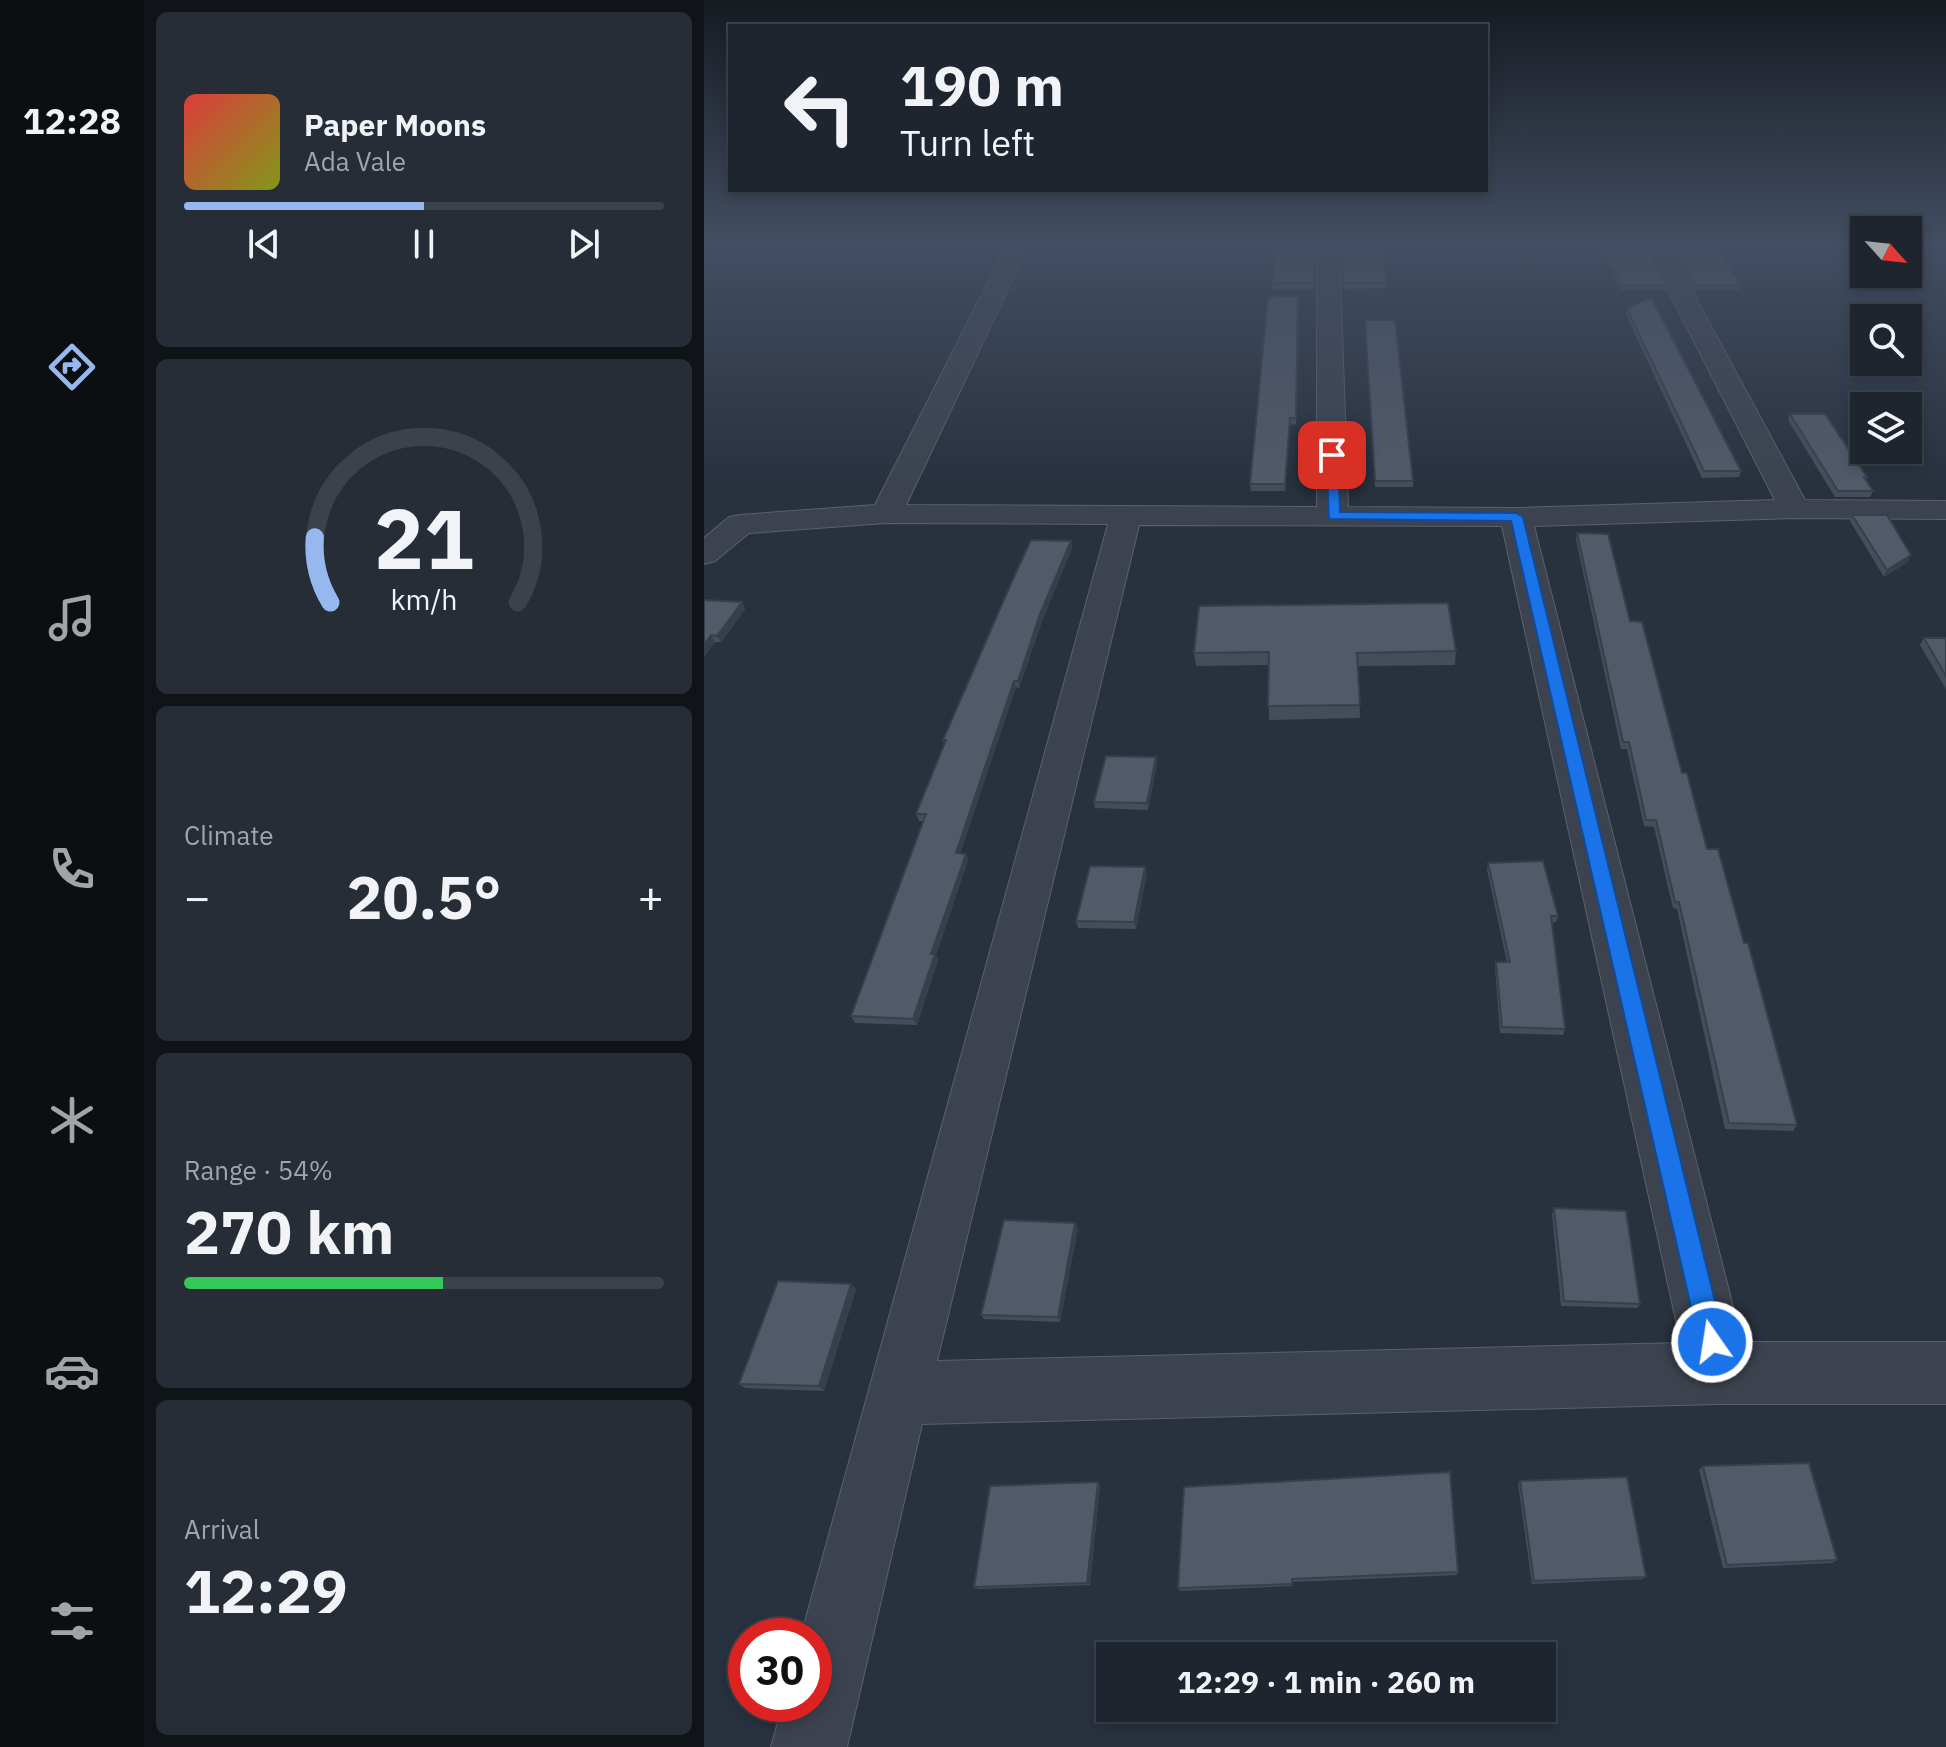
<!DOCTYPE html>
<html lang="en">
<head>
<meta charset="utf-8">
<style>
  :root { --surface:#1e252e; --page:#262d36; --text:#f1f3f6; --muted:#a1a5aa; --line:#3c424a; --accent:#97b8ef }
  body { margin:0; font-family:"IBM Plex Sans",sans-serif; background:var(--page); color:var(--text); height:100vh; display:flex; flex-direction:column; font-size:30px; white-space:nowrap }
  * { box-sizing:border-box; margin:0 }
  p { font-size:26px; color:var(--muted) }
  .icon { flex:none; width:44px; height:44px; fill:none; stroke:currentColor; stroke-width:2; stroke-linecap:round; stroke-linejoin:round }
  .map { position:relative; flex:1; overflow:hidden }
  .panel { display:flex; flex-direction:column; gap:12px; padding:12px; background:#101419; width:560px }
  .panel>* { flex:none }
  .banner { position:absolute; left:24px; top:24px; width:760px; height:168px; border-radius:0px; box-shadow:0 4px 12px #0003,0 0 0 2px var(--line); background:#1e252e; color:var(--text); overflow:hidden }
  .needle { width:52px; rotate:117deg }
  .controls { position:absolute; left:1146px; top:216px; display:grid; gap:16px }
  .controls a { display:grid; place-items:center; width:72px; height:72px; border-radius:0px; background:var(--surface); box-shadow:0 4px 12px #0003,0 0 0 2px var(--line); font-size:40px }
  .speed { position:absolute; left:24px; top:1618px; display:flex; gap:16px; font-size:40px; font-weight:700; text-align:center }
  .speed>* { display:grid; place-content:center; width:104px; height:104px; border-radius:50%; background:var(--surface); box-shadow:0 4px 12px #0003,0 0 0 2px var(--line); line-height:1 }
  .speed .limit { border:12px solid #d22; background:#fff; color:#111 }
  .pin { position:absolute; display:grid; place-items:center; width:68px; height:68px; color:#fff; margin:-34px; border-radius:16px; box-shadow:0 4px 12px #0006 }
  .me { position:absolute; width:88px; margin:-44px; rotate:347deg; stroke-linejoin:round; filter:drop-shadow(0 0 6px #0008) }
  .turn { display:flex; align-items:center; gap:28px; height:168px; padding:0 40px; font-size:36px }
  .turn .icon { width:104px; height:104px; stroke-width:2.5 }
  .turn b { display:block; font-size:56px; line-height:68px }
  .big { font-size:60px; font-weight:700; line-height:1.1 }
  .panel .widget { flex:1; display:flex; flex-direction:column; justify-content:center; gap:12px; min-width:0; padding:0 28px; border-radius:12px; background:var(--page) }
  .panel .dial { align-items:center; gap:0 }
  .dial svg { height:208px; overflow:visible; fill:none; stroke:var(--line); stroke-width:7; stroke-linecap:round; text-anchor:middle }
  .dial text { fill:var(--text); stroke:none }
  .song { display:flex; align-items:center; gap:24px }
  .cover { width:96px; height:96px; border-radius:12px; background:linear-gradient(135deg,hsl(0 70% 55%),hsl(70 70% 35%)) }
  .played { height:8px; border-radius:4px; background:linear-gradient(90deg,var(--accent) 50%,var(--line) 50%) }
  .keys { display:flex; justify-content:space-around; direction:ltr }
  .heat { display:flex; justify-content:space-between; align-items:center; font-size:44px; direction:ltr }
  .charge { height:12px; border-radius:6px; background:linear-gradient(90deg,#34c759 54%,var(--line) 0) }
  .trip { position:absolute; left:392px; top:1642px; width:460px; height:80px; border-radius:0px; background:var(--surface); box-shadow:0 4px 12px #0003,0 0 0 2px var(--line); font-weight:700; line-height:80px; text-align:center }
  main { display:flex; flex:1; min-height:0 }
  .tabs { display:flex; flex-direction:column; width:144px; justify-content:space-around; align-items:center; background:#0c0f12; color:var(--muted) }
  .tabs .icon { width:56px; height:56px }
  .tabs .current { color:var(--accent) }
  .tabs b { font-size:36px; color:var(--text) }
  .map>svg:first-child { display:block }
</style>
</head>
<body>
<main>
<nav class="tabs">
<b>12:28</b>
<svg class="icon current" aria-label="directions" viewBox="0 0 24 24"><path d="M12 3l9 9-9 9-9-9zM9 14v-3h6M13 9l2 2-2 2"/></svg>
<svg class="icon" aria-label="music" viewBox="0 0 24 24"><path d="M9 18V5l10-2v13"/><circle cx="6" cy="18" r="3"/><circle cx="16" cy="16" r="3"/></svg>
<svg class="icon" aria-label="phone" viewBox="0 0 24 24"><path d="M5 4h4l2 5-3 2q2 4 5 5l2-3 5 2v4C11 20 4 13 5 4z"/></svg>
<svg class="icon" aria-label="climate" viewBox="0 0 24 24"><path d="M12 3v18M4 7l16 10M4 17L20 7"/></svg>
<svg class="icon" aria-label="car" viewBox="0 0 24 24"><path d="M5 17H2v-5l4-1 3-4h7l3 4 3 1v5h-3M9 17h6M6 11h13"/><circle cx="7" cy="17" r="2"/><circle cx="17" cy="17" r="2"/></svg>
<svg class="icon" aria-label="filters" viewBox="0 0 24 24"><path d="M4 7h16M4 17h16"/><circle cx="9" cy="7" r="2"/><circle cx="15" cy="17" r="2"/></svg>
</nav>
<section class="panel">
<div class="widget">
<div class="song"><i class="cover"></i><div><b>Paper Moons</b><p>Ada Vale</p></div></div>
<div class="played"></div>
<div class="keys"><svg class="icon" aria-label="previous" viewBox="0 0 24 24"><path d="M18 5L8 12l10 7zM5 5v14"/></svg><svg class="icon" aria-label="pause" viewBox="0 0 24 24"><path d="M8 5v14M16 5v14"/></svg><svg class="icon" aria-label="next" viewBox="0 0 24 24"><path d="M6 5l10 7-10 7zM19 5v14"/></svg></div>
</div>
<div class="widget dial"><svg viewBox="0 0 100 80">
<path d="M14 69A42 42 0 1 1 86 69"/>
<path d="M14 69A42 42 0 0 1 8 44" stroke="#97b8ef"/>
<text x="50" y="56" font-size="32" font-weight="700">21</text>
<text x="50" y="72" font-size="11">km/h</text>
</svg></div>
<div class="widget"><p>Climate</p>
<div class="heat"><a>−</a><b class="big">20.5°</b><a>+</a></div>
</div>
<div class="widget"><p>Range · 54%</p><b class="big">270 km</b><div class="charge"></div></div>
<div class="widget"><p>Arrival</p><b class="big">12:29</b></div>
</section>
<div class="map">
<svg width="1242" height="1747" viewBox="0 0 1242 1747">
  <rect width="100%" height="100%" fill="#28313e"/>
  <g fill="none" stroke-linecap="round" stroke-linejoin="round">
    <defs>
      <path id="minor" d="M 305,241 L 327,241 L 202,505 L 613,507 L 613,241 L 635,241 L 644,507 L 812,508 L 1071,500 L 939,241 L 961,241 L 1101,500 L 1242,501 L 1242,519 L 1091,518 L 830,526 L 1038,1342 L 1242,1342 L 1242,1404 L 1015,1404 L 218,1424 L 143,1747 L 67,1747 L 79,1704 L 110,1704 L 110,1636 L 97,1636 L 404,524 L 182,523 L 45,533 L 11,561 L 0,564 L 0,538 L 25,517 L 36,515 L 171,505 ZM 435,525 L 798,526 L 977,1343 L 233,1361 Z"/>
    </defs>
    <use href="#minor" stroke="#5a616c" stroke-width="2"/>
    <use href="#minor" fill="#3c434f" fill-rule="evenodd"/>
  </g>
  <g fill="#464d5a">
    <path d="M 303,241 L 298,248 L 259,248 L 257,243 Z"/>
    <path d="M 365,241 L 363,248 L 327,248 L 326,243 Z"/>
    <path d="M 610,241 L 610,289 L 568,289 L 568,283 Z"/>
    <path d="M 637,241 L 683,283 L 682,288 L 640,289 Z"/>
    <path d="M 893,241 L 939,241 L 962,285 L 961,290 L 917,290 Z"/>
    <path d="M 964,241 L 1013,241 L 1011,247 L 1037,285 L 1035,290 L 991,290 Z"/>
    <path d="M 594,296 L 592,424 L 586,425 L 581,491 L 547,491 L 546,484 Z"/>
    <path d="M 923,309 L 1037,471 L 1035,477 L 998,478 L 922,315 Z"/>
    <path d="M 661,326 L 709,481 L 709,487 L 671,487 Z"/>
    <path d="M 1086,414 L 1163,477 L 1162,479 L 1169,491 L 1166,497 L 1131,497 L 1084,420 Z"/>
    <path d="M 1148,515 L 1204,562 L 1180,577 L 1146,521 Z"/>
    <path d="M 873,533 L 926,621 L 1003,849 L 1093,1125 L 1089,1131 L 1021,1129 L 973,909 L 969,908 L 950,827 L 940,826 L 923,749 L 917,749 L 872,540 Z"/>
    <path d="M 367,541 L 368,548 L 338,621 L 315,688 L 312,687 L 256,853 L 262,854 L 264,860 L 232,955 L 234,960 L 213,1025 L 151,1023 L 147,1016 L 220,821 L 215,821 L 212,814 L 241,744 L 239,740 Z"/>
    <path d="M 0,600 L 38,602 L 41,609 L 17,642 L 11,642 L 0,657 Z"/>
    <path d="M 744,603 L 752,651 L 751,665 L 654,666 L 656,718 L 565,720 L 565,665 L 492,666 L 490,653 Z"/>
    <path d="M 1220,638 L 1242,638 L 1242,689 L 1216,645 Z"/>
    <path d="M 452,757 L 453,764 L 444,810 L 391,808 L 390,802 Z"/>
    <path d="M 784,863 L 854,916 L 852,922 L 847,923 L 861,1029 L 859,1035 L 796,1033 L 791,968 L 792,962 L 803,962 L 783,870 Z"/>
    <path d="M 443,873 L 432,929 L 374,928 L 372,921 Z"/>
    <path d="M 850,1208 L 936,1304 L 933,1308 L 857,1306 L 848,1214 Z"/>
    <path d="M 374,1228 L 356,1322 L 280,1319 L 277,1315 Z"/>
    <path d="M 152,1289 L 120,1391 L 41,1388 L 35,1384 Z"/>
    <path d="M 999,1466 L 1133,1560 L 1128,1563 L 1019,1568 L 995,1470 Z"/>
    <path d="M 746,1472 L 754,1572 L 753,1575 L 588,1582 L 588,1586 L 476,1591 L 474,1588 Z"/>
    <path d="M 816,1481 L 942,1577 L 938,1579 L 828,1584 L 814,1484 Z"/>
    <path d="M 394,1482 L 396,1485 L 386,1585 L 274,1589 L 270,1587 Z"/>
  </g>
  <g fill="#393f4a">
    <path d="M 298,241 L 303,241 L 298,248 L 297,243 Z"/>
    <path d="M 367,541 L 368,548 L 338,621 L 315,688 L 314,681 L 336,614 Z"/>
    <path d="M 1207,555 L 1204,562 L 1180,577 L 1183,570 Z"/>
    <path d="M 38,602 L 41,609 L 17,642 L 13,636 Z"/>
    <path d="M 7,635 L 11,642 L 0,657 L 0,645 Z"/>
    <path d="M 310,681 L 312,687 L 254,860 L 252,853 Z"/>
    <path d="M 452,757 L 453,764 L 444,810 L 443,803 Z"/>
    <path d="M 262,854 L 264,860 L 232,955 L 234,960 L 213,1025 L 209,1019 L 227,954 Z"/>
    <path d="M 441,867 L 443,873 L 432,929 L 430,922 Z"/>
    <path d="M 371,1223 L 374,1228 L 356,1322 L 354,1317 Z"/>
    <path d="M 147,1284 L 152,1289 L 120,1391 L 115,1386 Z"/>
    <path d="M 394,1482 L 396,1485 L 386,1585 L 383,1583 Z"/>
  </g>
  <g fill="#515a69" stroke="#393f4a" stroke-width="2">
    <path d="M 259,241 L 298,241 L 297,243 L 257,243 Z"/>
    <rect x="326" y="241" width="36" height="2"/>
    <path d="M 571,241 L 610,241 L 610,283 L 568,283 Z"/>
    <path d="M 638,241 L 678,241 L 683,283 L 640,283 Z"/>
    <path d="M 896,241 L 939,241 L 962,285 L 918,285 Z"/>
    <path d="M 969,241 L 1013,241 L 1008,241 L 1037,285 L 992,285 Z"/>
    <path d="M 594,296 L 592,418 L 586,418 L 581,484 L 546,484 L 564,297 Z"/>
    <path d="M 947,297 L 1037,471 L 1000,471 L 923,309 Z"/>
    <path d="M 661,320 L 691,320 L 709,481 L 671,481 Z"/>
    <path d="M 1086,414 L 1121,414 L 1163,477 L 1160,477 L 1169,491 L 1134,491 Z"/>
    <path d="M 1148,515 L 1183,515 L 1207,555 L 1183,570 Z"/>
    <path d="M 873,533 L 904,534 L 926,621 L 938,622 L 978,773 L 983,773 L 1003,849 L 1014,849 L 1040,943 L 1044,943 L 1093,1125 L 1025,1123 L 975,902 L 971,902 L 952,820 L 942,820 L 925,742 L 919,742 Z"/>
    <path d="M 327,540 L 367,541 L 336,614 L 314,681 L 310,681 L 252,853 L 262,854 L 227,954 L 231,954 L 209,1019 L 147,1016 L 222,814 L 212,814 L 242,740 L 239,740 L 309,579 Z"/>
    <path d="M 0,600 L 38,602 L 13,636 L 7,635 L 0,645 Z"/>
    <path d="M 744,603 L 752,651 L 653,653 L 656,705 L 564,706 L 565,652 L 490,653 L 495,606 Z"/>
    <path d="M 1220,638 L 1242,638 L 1242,676 Z"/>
    <path d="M 402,756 L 452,757 L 443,803 L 390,802 Z"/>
    <path d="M 839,861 L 854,916 L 847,916 L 861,1029 L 798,1027 L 792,962 L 806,962 L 784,863 Z"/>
    <path d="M 386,866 L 441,867 L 430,922 L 372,921 Z"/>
    <path d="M 850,1208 L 922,1211 L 936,1304 L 860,1301 Z"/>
    <path d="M 300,1220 L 371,1223 L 354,1317 L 277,1315 Z"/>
    <path d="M 74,1281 L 147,1284 L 115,1386 L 35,1384 Z"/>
    <path d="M 1105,1463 L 1133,1560 L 1023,1565 L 999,1466 Z"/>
    <path d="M 746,1472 L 754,1572 L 588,1579 L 588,1584 L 474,1588 L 480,1487 Z"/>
    <path d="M 923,1477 L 942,1577 L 830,1581 L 816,1481 Z"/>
    <path d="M 394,1482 L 383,1583 L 270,1587 L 286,1486 Z"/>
  </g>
  <linearGradient id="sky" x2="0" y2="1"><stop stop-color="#161b22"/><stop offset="0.5" stop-color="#424e63"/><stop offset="1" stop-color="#424e63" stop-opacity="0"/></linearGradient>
  <rect width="1242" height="486" fill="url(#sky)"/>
  <path fill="#1a73e8" stroke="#114b97" stroke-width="2" d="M 628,451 L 634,455 L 636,512 L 812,513 L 819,517 L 1021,1342 L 1017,1351 L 1008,1355 L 999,1351 L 995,1342 L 807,521 L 625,519 L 622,455 Z"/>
</svg>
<div class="controls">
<a><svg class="needle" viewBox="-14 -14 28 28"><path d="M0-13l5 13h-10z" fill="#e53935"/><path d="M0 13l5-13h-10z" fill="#a1a5aa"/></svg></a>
<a><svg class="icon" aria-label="search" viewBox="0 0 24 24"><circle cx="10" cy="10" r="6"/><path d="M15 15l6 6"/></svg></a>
<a><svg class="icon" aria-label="layers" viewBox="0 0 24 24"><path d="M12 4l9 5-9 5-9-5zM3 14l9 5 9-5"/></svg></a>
</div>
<div class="speed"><div class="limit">30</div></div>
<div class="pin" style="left:628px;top:455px;background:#d93025"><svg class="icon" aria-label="arrive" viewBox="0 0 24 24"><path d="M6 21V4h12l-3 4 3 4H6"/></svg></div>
<svg class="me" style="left:1008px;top:1342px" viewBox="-20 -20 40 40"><circle r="17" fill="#1a73e8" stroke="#fff" stroke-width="3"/><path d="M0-11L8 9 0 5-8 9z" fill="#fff"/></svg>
<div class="trip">12:29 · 1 min · 260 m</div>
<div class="banner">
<div class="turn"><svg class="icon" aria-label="left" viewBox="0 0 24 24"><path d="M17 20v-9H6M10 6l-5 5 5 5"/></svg><div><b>190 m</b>Turn left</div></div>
</div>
</div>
</main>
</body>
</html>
